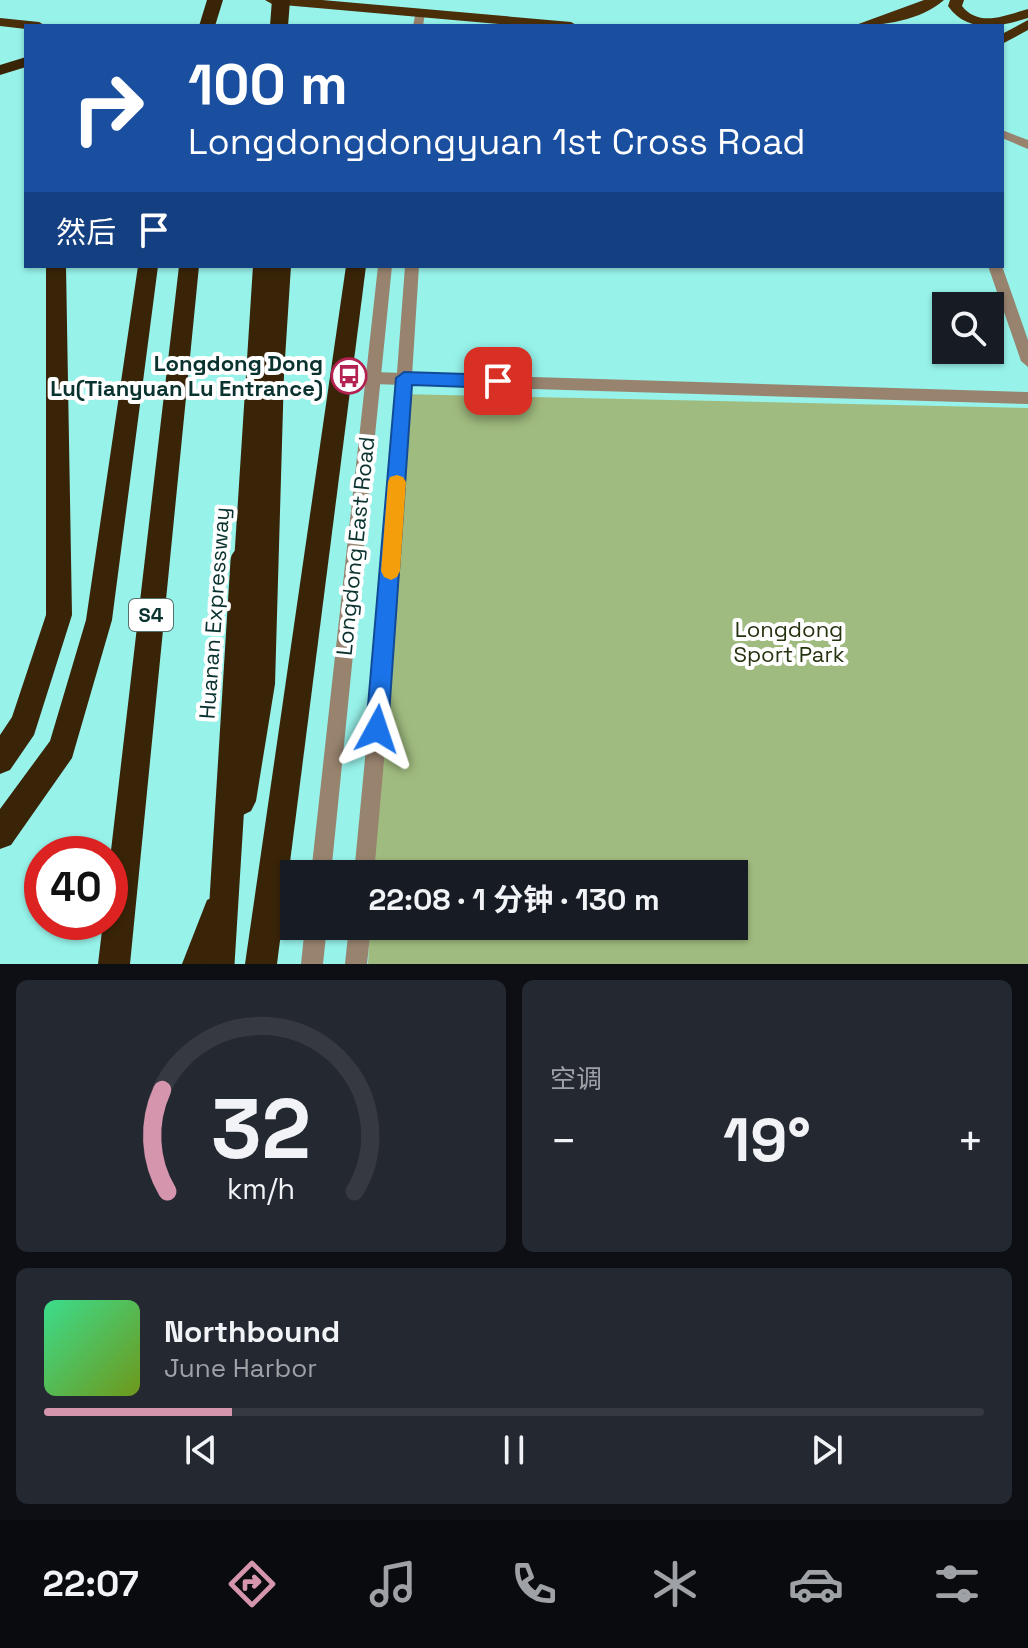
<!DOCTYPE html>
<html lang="zh">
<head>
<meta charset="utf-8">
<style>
  :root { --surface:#171b24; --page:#242831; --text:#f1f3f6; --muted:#9ea1a6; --line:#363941; --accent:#d595ac }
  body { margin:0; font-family:"Space Grotesk","Noto Sans SC",sans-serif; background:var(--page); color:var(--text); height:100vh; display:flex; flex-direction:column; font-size:30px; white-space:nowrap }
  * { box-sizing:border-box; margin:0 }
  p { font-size:26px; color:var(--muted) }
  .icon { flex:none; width:44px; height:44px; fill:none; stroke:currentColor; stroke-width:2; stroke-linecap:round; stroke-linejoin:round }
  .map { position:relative; height:964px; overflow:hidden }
  .panel { display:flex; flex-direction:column; gap:16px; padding:16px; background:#0d0f14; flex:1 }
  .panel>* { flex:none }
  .guide { position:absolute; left:24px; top:24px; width:980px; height:244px; border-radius:0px; box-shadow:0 2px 6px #0004; background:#1a4fa0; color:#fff; overflow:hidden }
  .tools { position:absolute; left:932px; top:292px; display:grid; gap:16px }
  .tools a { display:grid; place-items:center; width:72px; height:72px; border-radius:0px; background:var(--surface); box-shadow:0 2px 6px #0004; font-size:40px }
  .speed { position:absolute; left:24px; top:836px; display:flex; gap:16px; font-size:40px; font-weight:700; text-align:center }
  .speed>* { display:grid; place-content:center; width:104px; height:104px; border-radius:50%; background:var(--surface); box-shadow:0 2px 6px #0004; line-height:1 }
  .speed .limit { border:12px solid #d22; background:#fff; color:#111 }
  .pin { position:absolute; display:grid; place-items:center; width:68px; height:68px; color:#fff; margin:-34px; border-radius:16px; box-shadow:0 4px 12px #0006 }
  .me { position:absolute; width:88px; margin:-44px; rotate:5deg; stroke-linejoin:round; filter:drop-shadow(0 0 6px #0008) }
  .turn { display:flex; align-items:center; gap:28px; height:168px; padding:0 32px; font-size:36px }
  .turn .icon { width:104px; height:104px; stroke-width:2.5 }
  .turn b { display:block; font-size:56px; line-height:68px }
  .then { display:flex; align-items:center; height:76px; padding:0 32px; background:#0003; gap:16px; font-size:30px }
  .big { font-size:60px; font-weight:700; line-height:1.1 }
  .panel .widget { flex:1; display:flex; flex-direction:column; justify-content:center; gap:12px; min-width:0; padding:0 28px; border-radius:12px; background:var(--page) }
  .panel .dial { align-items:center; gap:0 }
  .dial svg { height:208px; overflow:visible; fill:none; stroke:var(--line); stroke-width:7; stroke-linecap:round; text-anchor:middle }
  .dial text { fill:var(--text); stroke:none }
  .song { display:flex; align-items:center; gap:24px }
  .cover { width:96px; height:96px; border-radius:12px; background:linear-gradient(135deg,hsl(150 70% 55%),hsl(80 70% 35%)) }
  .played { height:8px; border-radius:4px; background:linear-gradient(90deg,var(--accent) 20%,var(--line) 20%) }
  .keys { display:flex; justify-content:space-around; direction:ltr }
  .heat { display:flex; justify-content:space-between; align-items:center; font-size:44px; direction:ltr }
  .panel .tiles { flex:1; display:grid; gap:16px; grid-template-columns:1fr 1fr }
  .widget:last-child { grid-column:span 2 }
  .trip { position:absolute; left:280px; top:860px; width:468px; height:80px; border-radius:0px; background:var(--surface); box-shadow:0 2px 6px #0004; font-weight:700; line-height:80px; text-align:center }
  .dock { display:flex; height:128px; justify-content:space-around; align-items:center; background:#090b0e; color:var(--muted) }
  .dock .icon { width:56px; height:56px }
  .dock .selected { color:var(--accent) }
  .dock b { font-size:36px; color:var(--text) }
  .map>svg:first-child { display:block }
</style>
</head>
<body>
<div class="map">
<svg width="1028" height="964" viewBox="0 0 1028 964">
  <rect width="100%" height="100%" fill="#97f3ea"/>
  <path fill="#a0bb7f" d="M 400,394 L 1028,408 L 1028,964 L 368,964 L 370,926 L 734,926 L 734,874 L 373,874 Z"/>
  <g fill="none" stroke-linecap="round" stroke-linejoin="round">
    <g fill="#98836e" fill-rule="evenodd">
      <path d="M 1002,130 L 1028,140 L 1028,149 L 1002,138 Z"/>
      <path d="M 988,266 L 1002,266 L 1028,340 L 1028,367 L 1021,361 Z"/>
      <path d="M 372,372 L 1028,392 L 1028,404 L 372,384 L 365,378 Z"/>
    </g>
    <g fill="#98836e" fill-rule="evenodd">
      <path d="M 416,11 L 425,13 L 423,26 L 413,26 Z"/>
      <path d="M 378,266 L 392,266 L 331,874 L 311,874 Z"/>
      <path d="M 405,266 L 419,266 L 397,612 L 374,874 L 354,874 L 379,612 Z"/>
      <path d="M 305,926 L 327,926 L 323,964 L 301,964 Z"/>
      <path d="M 349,926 L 371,926 L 367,964 L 345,964 Z"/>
    </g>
    <g fill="#4a2e0a" fill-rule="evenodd">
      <path d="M 265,0 L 322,0 L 571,22 L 578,26 L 520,26 L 272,4 Z"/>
      <path d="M 924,0 L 944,0 C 922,20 882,26 853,26 Z"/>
      <path d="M 950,0 L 964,0 L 962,6 C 979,28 1006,15 1028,9 L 1028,18 C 999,27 968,34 948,6 Z"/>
      <path d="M 0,18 L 39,22 L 46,26 L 26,26 L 26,29 L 0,26 Z"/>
      <path d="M 1028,20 L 1028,30 L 1002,44 L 1002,34 Z"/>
    </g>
    <g fill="#3a2408" fill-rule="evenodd">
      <path d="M 207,0 L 223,0 L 215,26 L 199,26 Z"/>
      <path d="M 26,57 L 26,67 L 0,75 L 0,65 Z"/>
      <path d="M 46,266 L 66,266 L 72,615 L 34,735 L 10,770 L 0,774 L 0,735 L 12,717 L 46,615 Z"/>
      <path d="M 138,266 L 158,266 L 112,620 L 72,758 L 11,845 L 0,849 L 0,809 L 50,741 L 86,620 Z"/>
      <path d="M 179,266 L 199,266 L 130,964 L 98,964 L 103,922 L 110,922 L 110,859 Z"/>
      <path d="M 271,266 L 291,266 L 284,374 L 275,684 L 256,801 L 251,811 L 241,816 L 231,811 L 226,801 L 247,684 L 262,374 Z"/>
      <path d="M 346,266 L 366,266 L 277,964 L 245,964 Z"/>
      <path d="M 218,895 L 229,900 L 234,911 L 214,964 L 182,964 L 207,900 Z"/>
    </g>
    <path stroke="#3a2408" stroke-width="18" d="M 279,26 L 281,0"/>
    <path stroke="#3a2408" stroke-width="22" d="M 245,563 L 264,266"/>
    <path stroke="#3a2408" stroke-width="29" d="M 220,964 L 245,561"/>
  </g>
  <path fill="#1a73e8" stroke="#114b97" stroke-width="2" d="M 404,372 L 498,375 L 506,381 L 498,388 L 412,385 L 388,729 L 385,736 L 377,739 L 370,736 L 366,729 L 396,378 Z"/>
  <path fill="#f59e0b" d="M 397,475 L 403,477 L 406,482 L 400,571 L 397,577 L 391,580 L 384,577 L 381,571 L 388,482 L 390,477 Z"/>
  <defs>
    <symbol id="bus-ring" viewBox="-11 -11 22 22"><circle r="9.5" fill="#fff" stroke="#b32251" stroke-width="1.5"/><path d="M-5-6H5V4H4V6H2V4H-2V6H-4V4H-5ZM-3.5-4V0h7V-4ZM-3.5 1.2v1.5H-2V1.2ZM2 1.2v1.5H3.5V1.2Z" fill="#b32251"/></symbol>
  </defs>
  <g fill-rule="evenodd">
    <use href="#bus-ring" x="329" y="356" width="40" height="40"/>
  </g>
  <g text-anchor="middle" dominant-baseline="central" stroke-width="8" stroke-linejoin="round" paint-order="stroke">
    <rect fill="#fff" stroke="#54706e" stroke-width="2" x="129" y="599" width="44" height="32" rx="6"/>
    <g font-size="20" font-weight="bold" fill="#0a3330">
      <text x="151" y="615">S4</text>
    </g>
    <g font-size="22" font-weight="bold" fill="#0a3330" stroke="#fff" text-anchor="end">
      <text x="323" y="363">Longdong Dong<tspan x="323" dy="25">Lu(Tianyuan Lu Entrance)</tspan></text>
    </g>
    <g font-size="22" fill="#0a3330" stroke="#fff">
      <text transform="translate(355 546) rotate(-84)">Longdong East Road</text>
      <text transform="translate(214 613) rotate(-86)">Huanan Expressway</text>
    </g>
    <g font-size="22" fill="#25330f" stroke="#fff">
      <text x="789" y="629">Longdong<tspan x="789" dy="25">Sport Park</tspan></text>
    </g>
  </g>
</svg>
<div class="tools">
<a><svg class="icon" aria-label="search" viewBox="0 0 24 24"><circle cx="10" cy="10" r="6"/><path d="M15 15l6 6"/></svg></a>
</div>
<div class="speed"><div class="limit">40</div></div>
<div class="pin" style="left:498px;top:381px;background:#d93025"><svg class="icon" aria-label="arrive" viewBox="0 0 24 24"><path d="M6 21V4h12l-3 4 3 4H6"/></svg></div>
<svg class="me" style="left:377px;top:729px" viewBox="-20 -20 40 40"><path d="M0-17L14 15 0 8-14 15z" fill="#1a73e8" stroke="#fff" stroke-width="4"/></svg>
<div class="trip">22:08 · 1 分钟 · 130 m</div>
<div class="guide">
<div class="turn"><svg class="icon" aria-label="right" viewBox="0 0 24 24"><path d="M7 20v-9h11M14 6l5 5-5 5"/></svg><div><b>100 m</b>Longdongdongyuan 1st Cross Road</div></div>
<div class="then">然后<svg class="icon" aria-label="arrive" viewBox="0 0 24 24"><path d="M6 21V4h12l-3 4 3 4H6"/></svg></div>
</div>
</div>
<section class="panel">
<div class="tiles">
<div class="widget dial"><svg viewBox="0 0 100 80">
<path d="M14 69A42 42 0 1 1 86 69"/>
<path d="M14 69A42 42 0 0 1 12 30" stroke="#d595ac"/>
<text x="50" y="56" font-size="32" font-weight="700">32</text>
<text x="50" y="72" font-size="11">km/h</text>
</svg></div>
<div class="widget"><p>空调</p>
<div class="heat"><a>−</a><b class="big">19°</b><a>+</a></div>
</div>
<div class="widget">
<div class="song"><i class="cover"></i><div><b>Northbound</b><p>June Harbor</p></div></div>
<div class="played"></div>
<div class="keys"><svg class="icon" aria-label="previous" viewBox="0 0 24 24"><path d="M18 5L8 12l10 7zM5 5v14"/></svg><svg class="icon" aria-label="pause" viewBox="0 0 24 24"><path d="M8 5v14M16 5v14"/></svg><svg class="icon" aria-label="next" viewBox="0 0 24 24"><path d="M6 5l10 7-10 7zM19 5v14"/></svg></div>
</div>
</div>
</section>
<nav class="dock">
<b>22:07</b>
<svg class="icon selected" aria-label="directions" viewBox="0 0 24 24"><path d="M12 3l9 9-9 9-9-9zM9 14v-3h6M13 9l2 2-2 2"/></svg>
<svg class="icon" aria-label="music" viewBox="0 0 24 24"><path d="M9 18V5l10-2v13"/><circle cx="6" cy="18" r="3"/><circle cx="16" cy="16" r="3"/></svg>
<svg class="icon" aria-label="phone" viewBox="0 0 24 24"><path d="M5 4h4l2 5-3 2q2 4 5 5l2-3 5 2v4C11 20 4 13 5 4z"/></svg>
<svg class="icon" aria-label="climate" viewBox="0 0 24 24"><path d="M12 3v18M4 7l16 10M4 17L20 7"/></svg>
<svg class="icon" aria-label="car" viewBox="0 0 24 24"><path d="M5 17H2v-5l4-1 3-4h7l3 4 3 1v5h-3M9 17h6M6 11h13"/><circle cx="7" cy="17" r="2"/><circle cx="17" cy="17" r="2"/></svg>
<svg class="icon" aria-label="filters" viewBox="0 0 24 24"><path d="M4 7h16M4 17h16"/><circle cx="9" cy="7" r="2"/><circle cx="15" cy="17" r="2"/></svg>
</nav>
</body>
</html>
